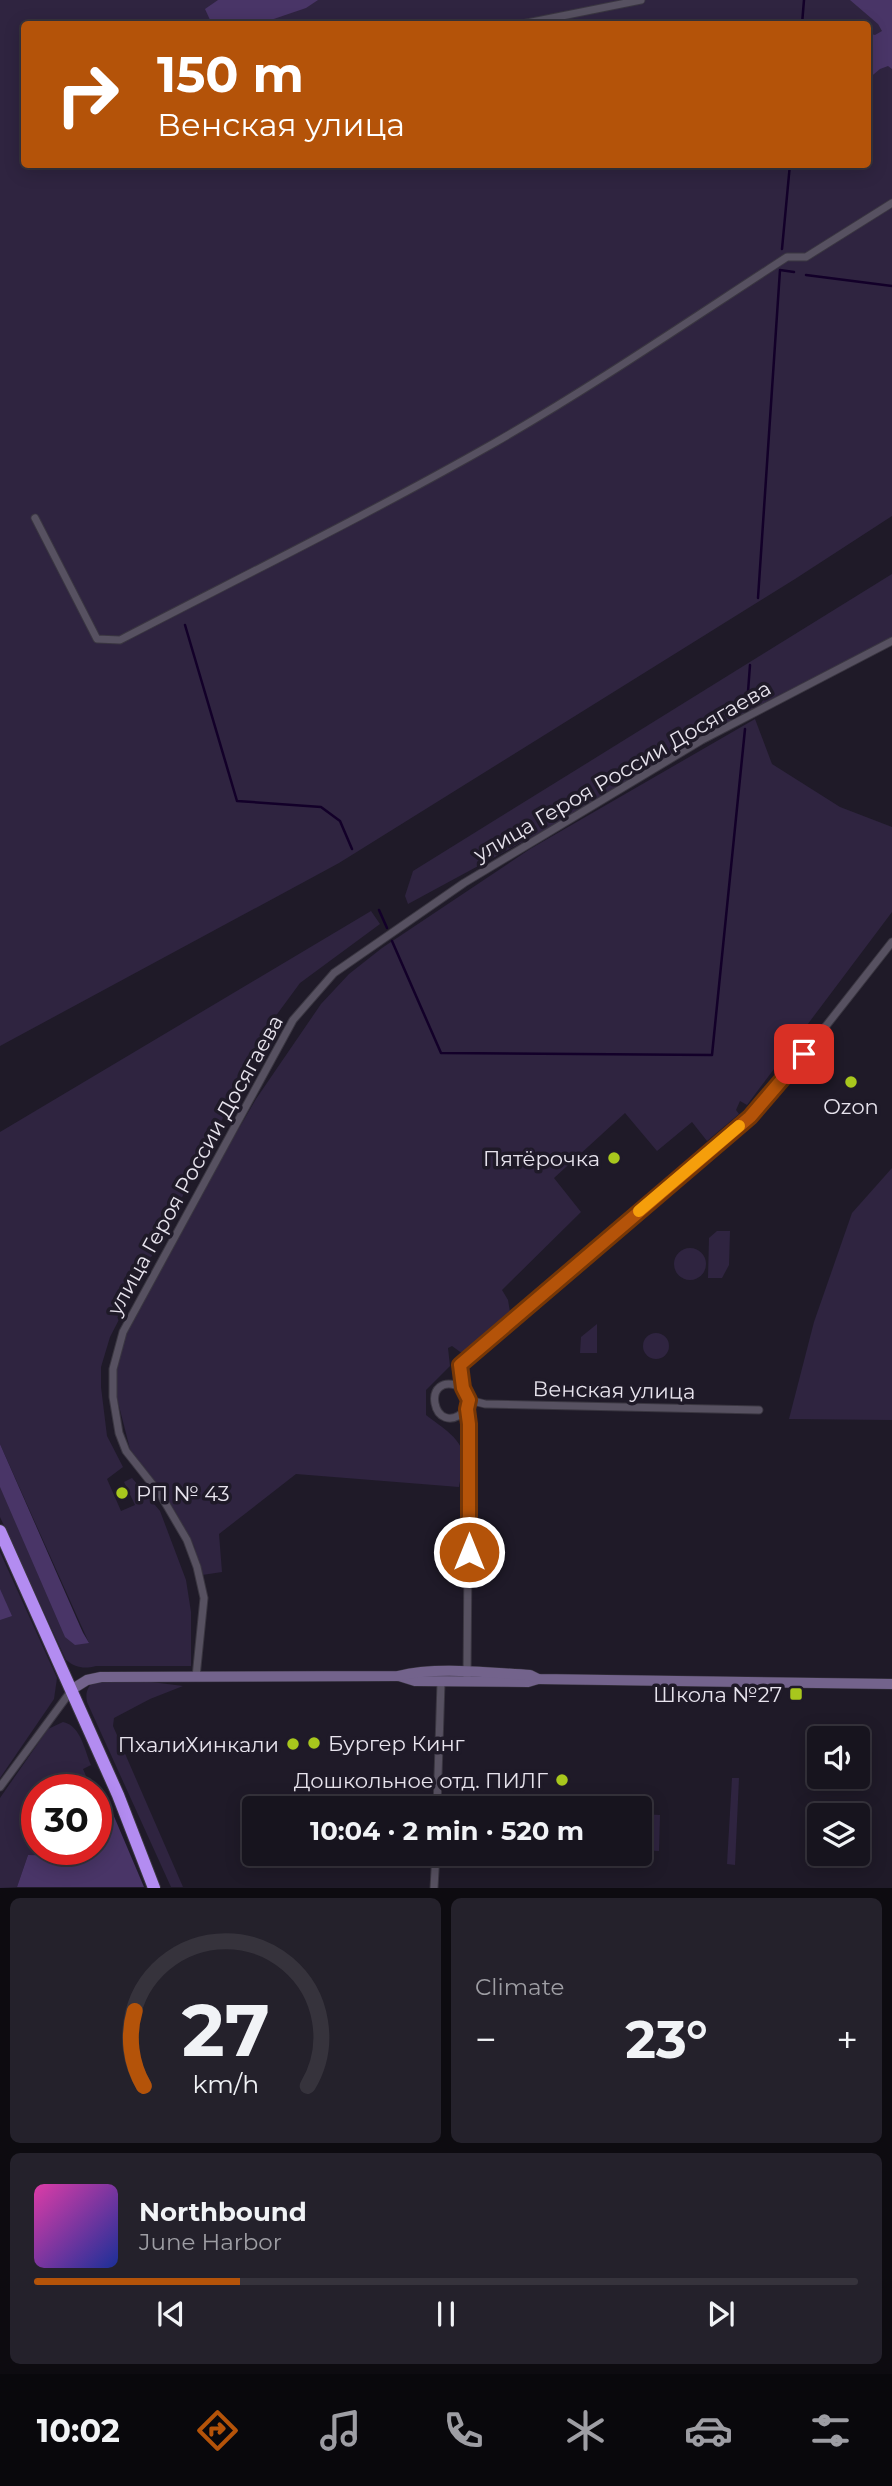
<!DOCTYPE html>
<html lang="en">
<head>
<meta charset="utf-8">
<style>
  :root { --surface:#17141e; --page:#24212b; --text:#f1f3f6; --muted:#9e9ea4; --line:#36333c; --accent:#b45309 }
  body { margin:0; font-family:Montserrat,sans-serif; background:var(--page); color:var(--text); height:100vh; display:flex; flex-direction:column; font-size:26px; white-space:nowrap }
  * { box-sizing:border-box; margin:0 }
  p { font-size:23px; color:var(--muted) }
  .icon { flex:none; width:38px; height:38px; fill:none; stroke:currentColor; stroke-width:2; stroke-linecap:round; stroke-linejoin:round }
  .map { position:relative; height:1888px; overflow:hidden }
  .sheet { display:flex; flex-direction:column; gap:10px; padding:10px; background:#0d0b10; flex:1 }
  .sheet>* { flex:none }
  .banner { position:absolute; left:21px; top:21px; width:850px; height:147px; border-radius:7px; box-shadow:0 4px 18px #0003,0 0 0 2px var(--line); background:#b45309; color:#fff; overflow:hidden }
  .tools { position:absolute; left:807px; top:1726px; display:grid; gap:14px }
  .tools a { display:grid; place-items:center; width:63px; height:63px; border-radius:7px; background:var(--surface); box-shadow:0 4px 18px #0003,0 0 0 2px var(--line); font-size:35px }
  .speed { position:absolute; left:21px; top:1774px; display:flex; gap:14px; font-size:35px; font-weight:700; text-align:center }
  .speed>* { display:grid; place-content:center; width:91px; height:91px; border-radius:50%; background:var(--surface); box-shadow:0 4px 18px #0003,0 0 0 2px var(--line); line-height:1 }
  .speed .limit { border:10px solid #d22; background:#fff; color:#111 }
  .pin { position:absolute; display:grid; place-items:center; width:60px; height:60px; color:#fff; margin:-30px; border-radius:14px; box-shadow:0 4px 10px #0006 }
  .me { position:absolute; width:77px; margin:-38px; rotate:0deg; stroke-linejoin:round; filter:drop-shadow(0 0 5px #0008) }
  .turn { display:flex; align-items:center; gap:24px; height:147px; padding:0 21px; font-size:32px }
  .turn .icon { width:91px; height:91px; stroke-width:2.5 }
  .turn b { display:block; font-size:49px; line-height:60px }
  .big { font-size:52px; font-weight:700; line-height:1.1 }
  .sheet .widget { flex:1; display:flex; flex-direction:column; justify-content:center; gap:10px; min-width:0; padding:0 24px; border-radius:10px; background:var(--page) }
  .sheet .dial { align-items:center; gap:0 }
  .dial svg { height:182px; overflow:visible; fill:none; stroke:var(--line); stroke-width:7; stroke-linecap:round; text-anchor:middle }
  .dial text { fill:var(--text); stroke:none }
  .song { display:flex; align-items:center; gap:21px }
  .cover { width:84px; height:84px; border-radius:10px; background:linear-gradient(135deg,hsl(320 70% 55%),hsl(230 70% 35%)) }
  .played { height:7px; border-radius:4px; background:linear-gradient(90deg,var(--accent) 25%,var(--line) 25%) }
  .keys { display:flex; justify-content:space-around; direction:ltr }
  .heat { display:flex; justify-content:space-between; align-items:center; font-size:38px; direction:ltr }
  .sheet .tiles { flex:1; display:grid; gap:10px; grid-template-columns:1fr 1fr }
  .widget:last-child { grid-column:span 2 }
  .trip { position:absolute; left:242px; top:1796px; width:410px; height:70px; border-radius:7px; background:var(--surface); box-shadow:0 4px 18px #0003,0 0 0 2px var(--line); font-weight:700; line-height:70px; text-align:center }
  .tabs { display:flex; height:112px; justify-content:space-around; align-items:center; background:#09080c; color:var(--muted) }
  .tabs .icon { width:49px; height:49px }
  .tabs .current { color:var(--accent) }
  .tabs b { font-size:32px; color:var(--text) }
  .map>svg:first-child { display:block }
</style>
</head>
<body>
<div class="map">
<svg width="892" height="1888" viewBox="0 0 892 1888">
  <rect width="100%" height="100%" fill="#1f1a28"/>
  <g fill="#2f2440" fill-rule="evenodd">
    <path d="M 0,0 L 892,0 L 892,516 L 795,579 L 339,863 L 0,1046 ZM 24,24 L 868,24 L 868,164 L 24,164 Z"/>
    <path d="M 892,574 L 892,642 L 408,904 L 405,896 L 413,871 Z"/>
    <path d="M 755,719 L 772,764 L 840,807 L 892,827 L 892,912 L 747,1105 L 740,1101 L 736,1110 L 739,1114 L 707,1141 L 692,1122 L 657,1151 L 625,1113 L 554,1178 L 581,1212 L 502,1290 L 508,1300 L 510,1312 L 463,1354 L 452,1346 L 448,1348 L 450,1366 L 426,1390 L 426,1415 C 441,1427 464,1439 464,1460 C 465,1468 460,1478 459,1487 L 296,1474 L 219,1534 L 222,1572 L 202,1575 L 194,1546 L 175,1511 L 160,1487 L 143,1469 L 130,1449 L 117,1398 L 116,1369 L 126,1333 L 193,1207 L 256,1099 L 321,1004 L 349,974 L 382,948 L 530,849 Z"/>
    <path d="M 371,911 L 380,924 L 300,983 L 275,1017 L 110,1337 L 101,1367 L 101,1387 L 107,1436 L 123,1467 L 107,1479 L 121,1511 L 135,1505 L 124,1482 L 132,1478 L 160,1511 L 186,1580 L 191,1612 L 191,1666 L 96,1666 C 84,1669 76,1668 66,1660 L 0,1517 L 0,1484 L 89,1643 L 0,1444 L 0,1132 Z"/>
    <path d="M 892,1168 L 892,1420 L 789,1419 L 814,1322 L 852,1213 Z"/>
    <path d="M 717,1231 L 730,1231 L 729,1265 L 722,1278 L 708,1278 L 709,1238 Z"/>
    <circle cx="690" cy="1264" r="16"/>
    <path d="M 597,1324 L 597,1353 L 580,1353 L 581,1337 Z"/>
    <circle cx="656" cy="1346" r="13"/>
    <path d="M 0,1552 L 57,1678 L 54,1699 L 0,1778 Z"/>
    <path d="M 95,1680 L 136,1680 L 183,1686 L 150,1699 L 114,1718 L 113,1726 L 183,1887 L 171,1887 L 87,1702 C 85,1691 88,1687 95,1680 Z"/>
    <path d="M 63,1722 C 81,1726 84,1749 91,1765 L 83,1769 L 92,1790 L 37,1790 L 37,1850 L 84,1850 L 80,1856 L 28,1855 L 17,1887 L 0,1888 L 0,1798 L 48,1729 Z"/>
    <path d="M 732,1778 L 739,1778 L 735,1865 L 727,1864 Z"/>
    <path d="M 101,1788 L 113,1814 L 98,1812 L 96,1815 L 96,1792 Z"/>
    <path d="M 641,1814 L 660,1815 L 659,1851 L 639,1850 Z"/>
  </g>
  <g fill="#493567">
    <path d="M 218,0 L 318,0 L 306,8 L 259,24 L 216,24 L 211,22 L 205,9 Z"/>
    <path d="M 850,0 L 892,0 L 892,69 L 888,66 L 880,69 L 868,79 L 868,33 L 875,35 L 882,31 L 878,24 Z"/>
    <path d="M 0,1444 L 83,1633 L 89,1643 L 75,1645 L 65,1637 L 0,1487 Z"/>
    <path d="M 0,1589 L 12,1616 L 0,1620 Z"/>
    <path d="M 97,1811 L 113,1814 L 144,1887 L 17,1887 L 28,1855 L 80,1856 L 84,1850 L 96,1850 Z"/>
  </g>
  <g fill="none" stroke-linecap="round" stroke-linejoin="round">
    <g stroke="#130029" stroke-width="2.5">
      <path d="M 802,24 L 804,0"/>
      <path d="M 782,249 L 790,164"/>
      <path d="M 806,275 L 892,286"/>
      <path d="M 758,598 L 780,270 L 794,272"/>
      <path d="M 185,625 L 237,801 L 321,807 L 340,821 L 352,849"/>
      <path d="M 747,705 L 750,665"/>
      <path d="M 379,910 L 387,928"/>
      <path d="M 392,941 L 441,1053 L 712,1055 L 745,729"/>
    </g>
    <defs>
      <g id="street">
        <path d="M 522,24 L 641,0"/>
        <path d="M 35,518 L 97,639 L 120,640 C 245,575 373,512 496,442 C 595,385 690,320 787,257 L 806,257 L 892,203"/>
        <path d="M 463,1388 L 460,1365 L 750,1117 L 789,1073 L 892,942"/>
        <path d="M 469,1400 L 485,1404 L 759,1410"/>
        <path d="M 467,1409 C 432,1444 418,1366 463,1388 C 470,1398 467,1411 469,1424 L 467,1682"/>
        <path d="M 196,1677 L 204,1598 L 197,1567 L 187,1540 L 160,1494 L 126,1451 L 119,1433 L 113,1397 L 113,1369 L 123,1332 L 293,1020 L 334,973 L 464,883 L 702,740 L 892,641"/>
        <path d="M 0,1787 L 71,1691"/>
        <path d="M 437,1808 L 441,1682"/>
        <path d="M 436,1862 L 473,1863"/>
        <path d="M 434,1888 L 436,1853"/>
      </g>
      <g id="secondary">
        <path d="M 399,1676 L 415,1681 L 528,1682 L 538,1679"/>
        <path d="M 71,1690 L 87,1680 L 101,1677 L 398,1676 C 438,1666 489,1673 530,1675 L 538,1679 L 892,1684"/>
      </g>
      <path id="highway" d="M 0,1531 L 118,1795 L 154,1888"/>
    </defs>
    <use href="#street" stroke="#3a3641" stroke-width="9"/>
    <use href="#secondary" stroke="#3a3641" stroke-width="11"/>
    <use href="#highway" stroke="#3a3641" stroke-width="14"/>
    <use href="#street" stroke="#575161" stroke-width="7"/>
    <use href="#secondary" stroke="#73638c" stroke-width="10"/>
    <use href="#highway" stroke="#b38cf1" stroke-width="12"/>
  </g>
  <g fill="none" stroke-linecap="round" stroke-linejoin="round">
    <defs>
      <path id="route" d="M 469,1552 L 469,1424 L 467,1409 L 469,1400 L 463,1388 L 460,1365 L 750,1117 L 804,1054"/>
    </defs>
    <use href="#route" stroke="#753606" stroke-width="18"/>
    <use href="#route" stroke="#b45309" stroke-width="12"/>
    <path stroke="#f59e0b" stroke-width="12" d="M 639,1211 L 739,1126"/>
  </g>
  <g fill="#a8c71d" stroke="#1f1a28" stroke-width="2.5">
    <circle cx="851" cy="1082" r="7"/>
    <circle cx="614" cy="1158" r="7"/>
    <circle cx="122" cy="1493" r="7"/>
    <rect x="789" y="1687" width="14" height="14" rx="3.5"/>
    <circle cx="314" cy="1743" r="7"/>
    <circle cx="293" cy="1744" r="7"/>
    <circle cx="562" cy="1780" r="7"/>
  </g>
  <g text-anchor="middle" dominant-baseline="central" stroke-width="7" stroke-linejoin="round" paint-order="stroke">
    <g font-size="21" fill="#e7e3ed" stroke="#1f1a28">
      <text transform="translate(622 771) rotate(-30)">улица Героя России Досягаева</text>
      <text transform="translate(195 1165) rotate(-61)">улица Героя России Досягаева</text>
      <text transform="translate(614 1390) rotate(1)">Венская улица</text>
    </g>
    <g font-size="21" fill="#e7e3ed" stroke="#1f1a28" text-anchor="end">
      <text x="851" y="1106" text-anchor="middle">Ozon</text>
      <text x="600" y="1158">Пятёрочка</text>
      <text x="136" y="1493" text-anchor="start">РП № 43</text>
      <text x="782" y="1694">Школа №27</text>
      <text x="328" y="1743" text-anchor="start">Бургер Кинг</text>
      <text x="279" y="1744">ПхалиХинкали</text>
      <text x="548" y="1780">Дошкольное отд. ПИЛГ</text>
    </g>
  </g>
</svg>
<div class="tools">
<a><svg class="icon" aria-label="sound" viewBox="0 0 24 24"><path d="M4 9h4l5-4v14l-5-4H4zM17 9q2 3 0 6"/></svg></a>
<a><svg class="icon" aria-label="layers" viewBox="0 0 24 24"><path d="M12 4l9 5-9 5-9-5zM3 14l9 5 9-5"/></svg></a>
</div>
<div class="speed"><div class="limit">30</div></div>
<div class="pin" style="left:804px;top:1054px;background:#d93025"><svg class="icon" aria-label="arrive" viewBox="0 0 24 24"><path d="M6 21V4h12l-3 4 3 4H6"/></svg></div>
<svg class="me" style="left:469px;top:1552px" viewBox="-20 -20 40 40"><circle r="17" fill="#b45309" stroke="#fff" stroke-width="3"/><path d="M0-11L8 9 0 5-8 9z" fill="#fff"/></svg>
<div class="trip">10:04 · 2 min · 520 m</div>
<div class="banner">
<div class="turn"><svg class="icon" aria-label="right" viewBox="0 0 24 24"><path d="M7 20v-9h11M14 6l5 5-5 5"/></svg><div><b>150 m</b>Венская улица</div></div>
</div>
</div>
<section class="sheet">
<div class="tiles">
<div class="widget dial"><svg viewBox="0 0 100 80">
<path d="M14 69A42 42 0 1 1 86 69"/>
<path d="M14 69A42 42 0 0 1 10 36" stroke="#b45309"/>
<text x="50" y="56" font-size="32" font-weight="700">27</text>
<text x="50" y="72" font-size="11">km/h</text>
</svg></div>
<div class="widget"><p>Climate</p>
<div class="heat"><a>−</a><b class="big">23°</b><a>+</a></div>
</div>
<div class="widget">
<div class="song"><i class="cover"></i><div><b>Northbound</b><p>June Harbor</p></div></div>
<div class="played"></div>
<div class="keys"><svg class="icon" aria-label="previous" viewBox="0 0 24 24"><path d="M18 5L8 12l10 7zM5 5v14"/></svg><svg class="icon" aria-label="pause" viewBox="0 0 24 24"><path d="M8 5v14M16 5v14"/></svg><svg class="icon" aria-label="next" viewBox="0 0 24 24"><path d="M6 5l10 7-10 7zM19 5v14"/></svg></div>
</div>
</div>
</section>
<nav class="tabs">
<b>10:02</b>
<svg class="icon current" aria-label="directions" viewBox="0 0 24 24"><path d="M12 3l9 9-9 9-9-9zM9 14v-3h6M13 9l2 2-2 2"/></svg>
<svg class="icon" aria-label="music" viewBox="0 0 24 24"><path d="M9 18V5l10-2v13"/><circle cx="6" cy="18" r="3"/><circle cx="16" cy="16" r="3"/></svg>
<svg class="icon" aria-label="phone" viewBox="0 0 24 24"><path d="M5 4h4l2 5-3 2q2 4 5 5l2-3 5 2v4C11 20 4 13 5 4z"/></svg>
<svg class="icon" aria-label="climate" viewBox="0 0 24 24"><path d="M12 3v18M4 7l16 10M4 17L20 7"/></svg>
<svg class="icon" aria-label="car" viewBox="0 0 24 24"><path d="M5 17H2v-5l4-1 3-4h7l3 4 3 1v5h-3M9 17h6M6 11h13"/><circle cx="7" cy="17" r="2"/><circle cx="17" cy="17" r="2"/></svg>
<svg class="icon" aria-label="filters" viewBox="0 0 24 24"><path d="M4 7h16M4 17h16"/><circle cx="9" cy="7" r="2"/><circle cx="15" cy="17" r="2"/></svg>
</nav>
</body>
</html>
